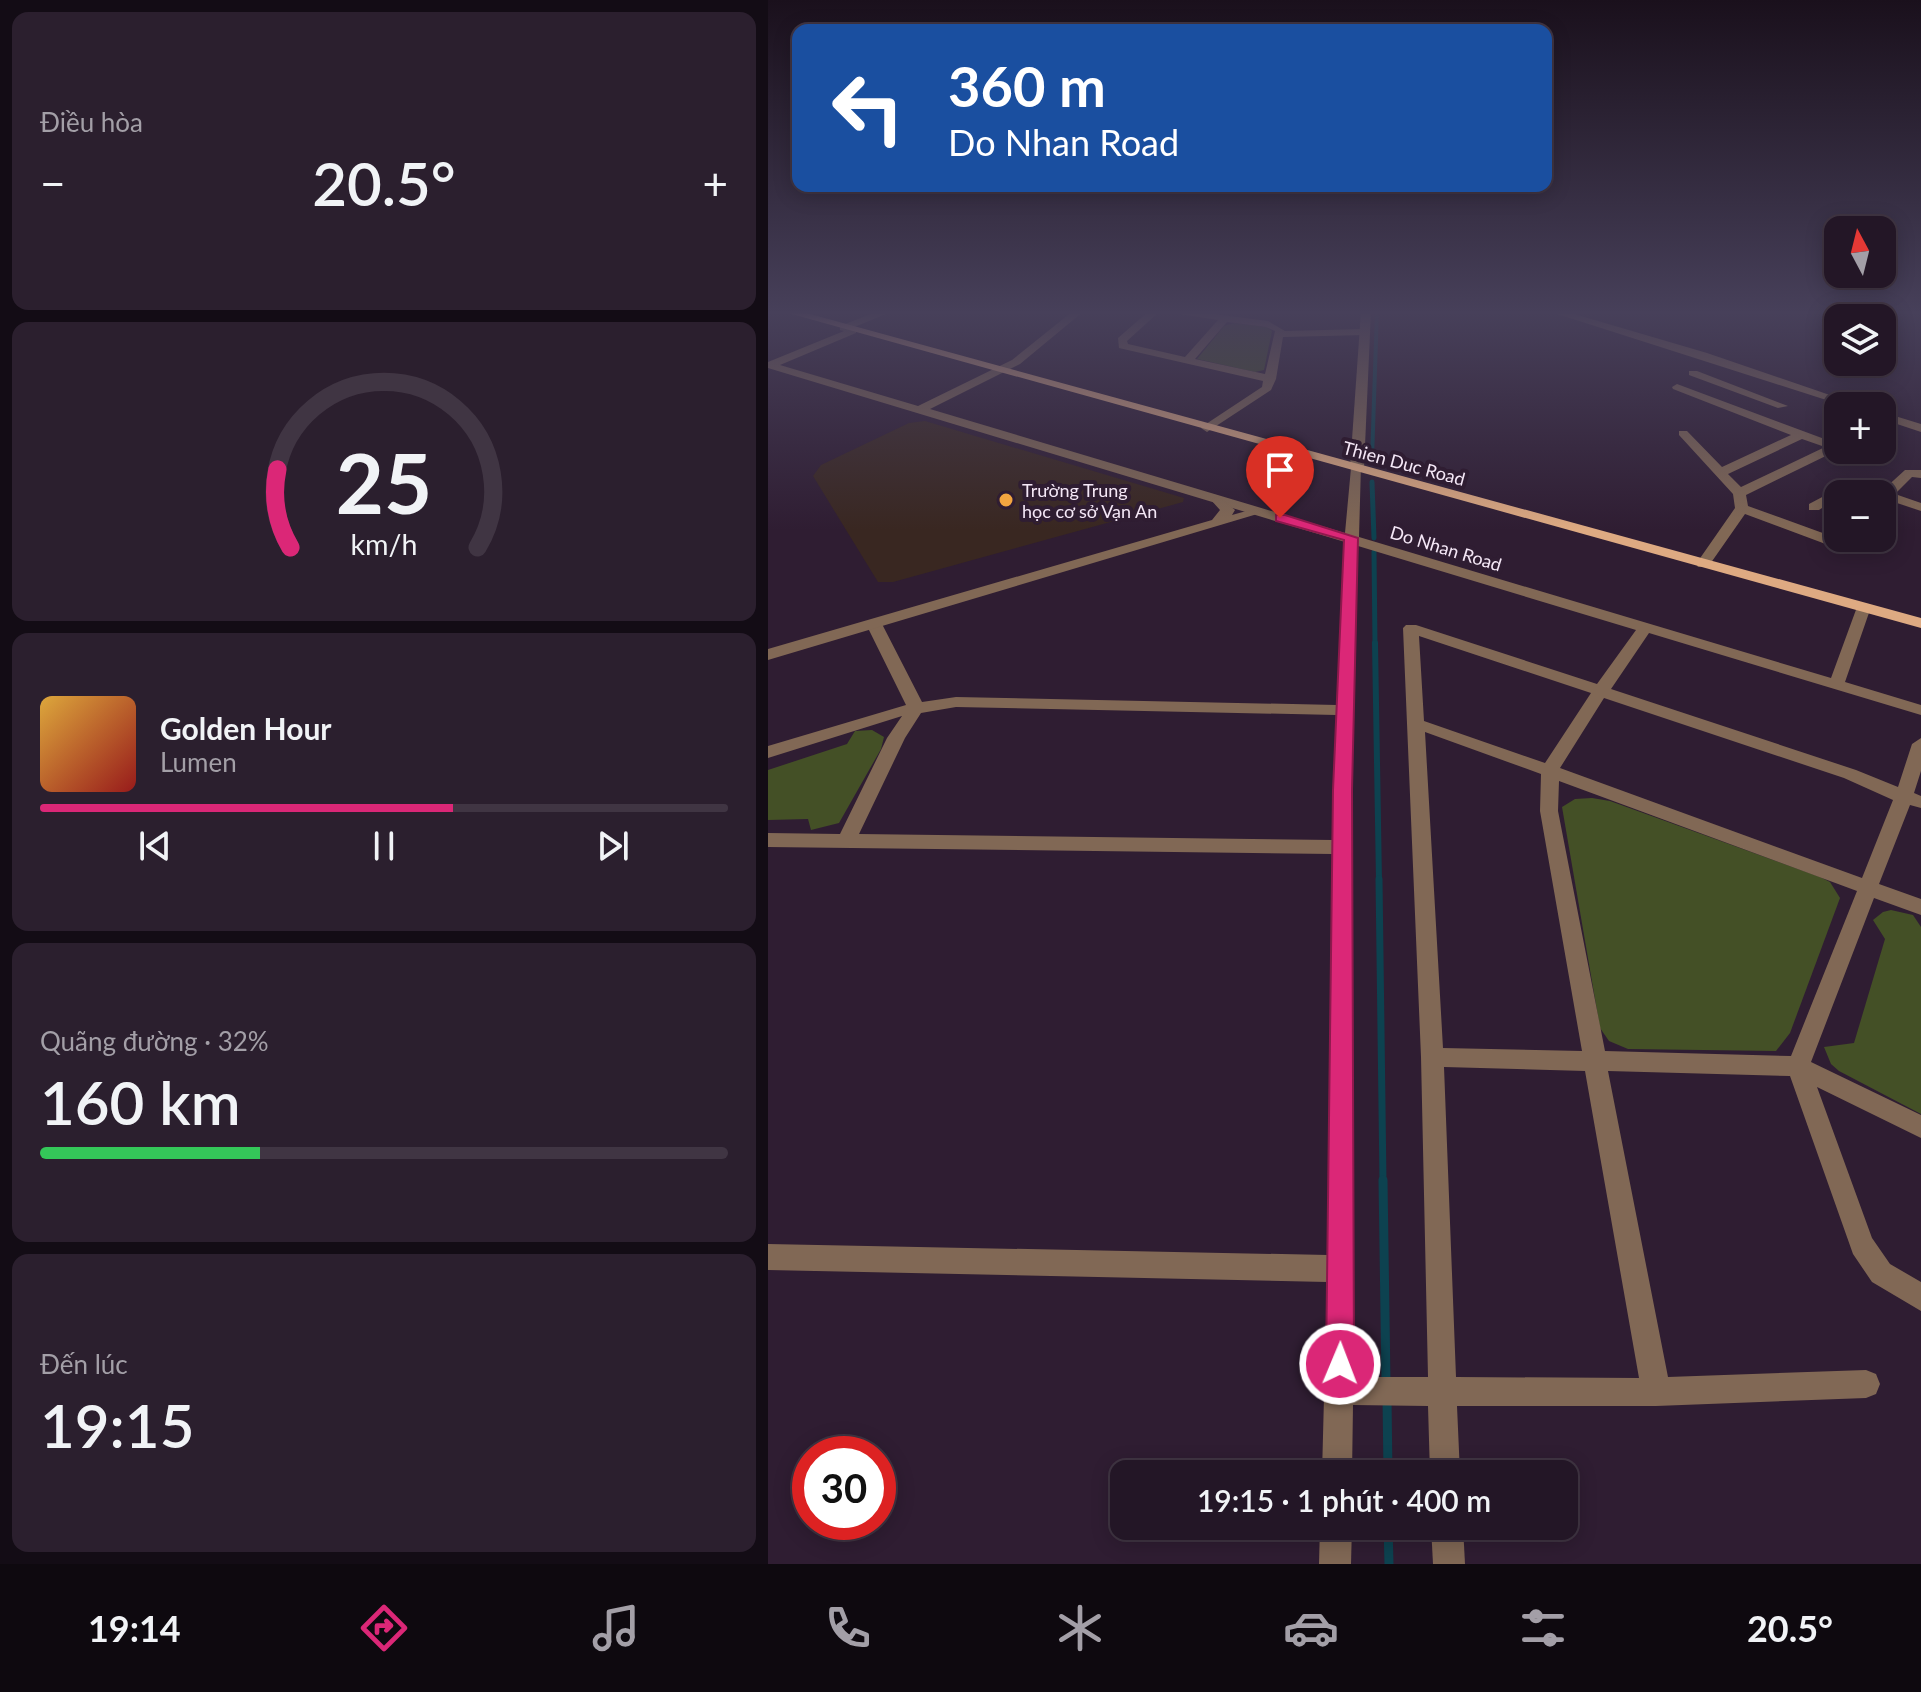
<!DOCTYPE html>
<html lang="vi">
<head>
<meta charset="utf-8">
<style>
  :root { --surface:#231626; --page:#2b1f2e; --text:#f1f3f6; --muted:#a39fa7; --line:#403543; --accent:#db2777 }
  body { margin:0; font-family:Lato,sans-serif; background:var(--page); color:var(--text); height:100vh; display:flex; flex-direction:column; font-size:30px; white-space:nowrap }
  * { box-sizing:border-box; margin:0 }
  p { font-size:26px; color:var(--muted) }
  .icon { flex:none; width:44px; height:44px; fill:none; stroke:currentColor; stroke-width:2; stroke-linecap:round; stroke-linejoin:round }
  .map { position:relative; flex:1; overflow:hidden }
  .drawer { display:flex; flex-direction:column; gap:12px; padding:12px; background:#130c15; width:768px }
  .drawer>* { flex:none }
  .guide { position:absolute; left:24px; top:24px; width:760px; height:168px; border-radius:16px; box-shadow:0 4px 20px #0003,0 0 0 2px var(--line); background:#1a4fa0; color:#fff; overflow:hidden }
  .needle { width:52px; rotate:353deg }
  .tools { position:absolute; left:1056px; top:216px; display:grid; gap:16px }
  .tools a { display:grid; place-items:center; width:72px; height:72px; border-radius:16px; background:var(--surface); box-shadow:0 4px 20px #0003,0 0 0 2px var(--line); font-size:40px }
  .speed { position:absolute; left:24px; top:1436px; display:flex; gap:16px; font-size:40px; font-weight:700; text-align:center }
  .speed>* { display:grid; place-content:center; width:104px; height:104px; border-radius:50%; background:var(--surface); box-shadow:0 4px 20px #0003,0 0 0 2px var(--line); line-height:1 }
  .speed .limit { border:12px solid #d22; background:#fff; color:#111 }
  .pin { position:absolute; display:grid; place-items:center; width:68px; height:68px; color:#fff; margin:-82px -34px; border-radius:50% 50% 50% 0; rotate:-45deg; box-shadow:0 0 8px #0007 }
  .pin .icon { rotate:45deg }
  .me { position:absolute; width:88px; margin:-44px; rotate:1deg; stroke-linejoin:round; filter:drop-shadow(0 0 6px #0008) }
  .turn { display:flex; align-items:center; gap:28px; height:168px; padding:0 24px; font-size:36px }
  .turn .icon { width:104px; height:104px; stroke-width:2.5 }
  .turn b { display:block; font-size:56px; line-height:68px }
  .big { font-size:60px; font-weight:600; line-height:1.1 }
  .drawer .card { flex:1; display:flex; flex-direction:column; justify-content:center; gap:12px; min-width:0; padding:0 28px; border-radius:16px; background:var(--page) }
  .drawer .dial { align-items:center; gap:0 }
  .dial svg { height:208px; overflow:visible; fill:none; stroke:var(--line); stroke-width:7; stroke-linecap:round; text-anchor:middle }
  .dial text { fill:var(--text); stroke:none }
  .song { display:flex; align-items:center; gap:24px }
  .cover { width:96px; height:96px; border-radius:12px; background:linear-gradient(135deg,hsl(40 70% 55%),hsl(0 70% 35%)) }
  .played { height:8px; border-radius:4px; background:linear-gradient(90deg,var(--accent) 60%,var(--line) 60%) }
  .keys { display:flex; justify-content:space-around; direction:ltr }
  .heat { display:flex; justify-content:space-between; align-items:center; font-size:44px; direction:ltr }
  .charge { height:12px; border-radius:6px; background:linear-gradient(90deg,#34c759 32%,var(--line) 0) }
  .trip { position:absolute; left:342px; top:1460px; width:468px; height:80px; border-radius:16px; background:var(--surface); box-shadow:0 4px 20px #0003,0 0 0 2px var(--line); font-weight:600; line-height:80px; text-align:center }
  .tabs { display:flex; height:128px; justify-content:space-around; align-items:center; background:#0e090f; color:var(--muted) }
  .tabs .icon { width:56px; height:56px }
  .tabs .current { color:var(--accent) }
  .tabs b { font-size:36px; color:var(--text) }
  main { display:flex; flex:1; min-height:0 }
  .map>svg:first-child { display:block }
</style>
</head>
<body>
<main>
<section class="drawer">
<div class="card"><p>Điều hòa</p>
<div class="heat"><a>−</a><b class="big">20.5°</b><a>+</a></div>
</div>
<div class="card dial"><svg viewBox="0 0 100 80">
<path d="M14 69A42 42 0 1 1 86 69"/>
<path d="M14 69A42 42 0 0 1 9 39" stroke="#db2777"/>
<text x="50" y="56" font-size="32" font-weight="700">25</text>
<text x="50" y="72" font-size="11">km/h</text>
</svg></div>
<div class="card">
<div class="song"><i class="cover"></i><div><b>Golden Hour</b><p>Lumen</p></div></div>
<div class="played"></div>
<div class="keys"><svg class="icon" aria-label="previous" viewBox="0 0 24 24"><path d="M18 5L8 12l10 7zM5 5v14"/></svg><svg class="icon" aria-label="pause" viewBox="0 0 24 24"><path d="M8 5v14M16 5v14"/></svg><svg class="icon" aria-label="next" viewBox="0 0 24 24"><path d="M6 5l10 7-10 7zM19 5v14"/></svg></div>
</div>
<div class="card"><p>Quãng đường · 32%</p><b class="big">160 km</b><div class="charge"></div></div>
<div class="card"><p>Đến lúc</p><b class="big">19:15</b></div>
</section>
<div class="map">
<svg width="1153" height="1564" viewBox="0 0 1153 1564">
  <rect width="100%" height="100%" fill="#2f1d32"/>
  <path fill="#392721" d="M 157,421 L 416,498 L 415,502 L 125,582 L 110,582 L 45,476 L 53,465 L 141,423 Z"/>
  <g fill="#445026">
    <path d="M 466,323 L 499,327 L 504,331 L 496,370 L 487,372 L 429,359 L 456,326 Z"/>
    <path d="M 104,730 L 116,737 L 113,749 L 71,823 L 43,830 L 40,819 L 0,820 L 0,770 L 79,744 L 87,731 Z"/>
    <path d="M 824,798 L 842,801 L 1052,877 L 1062,882 L 1072,898 L 1022,1033 L 1008,1051 L 860,1049 L 841,1041 L 832,1028 L 794,807 L 807,799 Z"/>
    <path d="M 1123,910 L 1145,915 L 1153,927 L 1153,1114 L 1071,1071 L 1063,1064 L 1056,1047 L 1086,1043 L 1117,939 L 1105,920 L 1115,912 Z"/>
  </g>
  <g fill="none" stroke-linecap="round" stroke-linejoin="round">
    <path stroke="#0d4250" stroke-width="4" d="M 604,459 L 609,311"/>
    <g stroke="#0d4250" stroke-width="5">
      <path d="M 604,461 L 604,457"/>
      <path d="M 604,482 L 606,538"/>
      <path d="M 606,552 L 607,645"/>
    </g>
    <path stroke="#0d4250" stroke-width="6" d="M 607,643 L 611,881"/>
    <path stroke="#0d4250" stroke-width="7" d="M 611,879 L 615,1182"/>
    <g stroke="#0d4250" stroke-width="9">
      <path d="M 615,1180 L 618,1382"/>
      <path d="M 619,1398 L 620,1474"/>
      <path d="M 620,1526 L 621,1564"/>
    </g>
    <g fill="#816855" fill-rule="evenodd">
      <path d="M 111,311 L 125,311 L 84,328 L 88,329 L 88,333 L 12,365 L 150,406 L 244,360 L 305,311 L 316,311 L 252,364 L 162,409 L 577,533 L 583,468 L 593,465 L 591,537 L 1063,678 L 1089,607 L 1091,604 L 1101,604 L 1103,607 L 1077,682 L 1153,705 L 1153,715 L 881,633 L 843,689 L 1088,770 L 1130,787 L 1144,744 L 1153,738 L 1153,771 L 1146,793 L 1153,796 L 1153,808 L 1142,805 L 1111,884 L 1153,899 L 1153,915 L 1106,898 L 1043,1062 L 1153,1115 L 1153,1138 L 1049,1087 L 1104,1238 L 1122,1264 L 1153,1282 L 1153,1311 L 1104,1282 L 1085,1254 L 1022,1076 L 840,1071 L 900,1377 L 1098,1370 L 1108,1374 L 1112,1384 L 1108,1394 L 1098,1398 L 888,1406 L 689,1406 L 692,1474 L 662,1474 L 660,1406 L 585,1405 L 584,1474 L 554,1474 L 559,1282 L 0,1270 L 0,1244 L 560,1255 L 565,854 L 0,847 L 0,833 L 72,834 L 119,738 L 134,716 L 0,758 L 0,746 L 138,705 L 98,624 L 101,621 L 111,621 L 114,624 L 154,702 L 188,697 L 569,705 L 577,542 L 0,368 L 0,362 L 76,331 L 72,330 L 72,326 ZM 590,546 L 868,630 L 829,684 L 648,625 L 638,625 L 635,628 L 653,1057 L 660,1377 L 585,1377 L 584,794 ZM 651,636 L 823,693 L 777,763 L 656,721 ZM 836,698 L 1076,778 L 1125,800 L 1094,878 L 792,768 ZM 188,707 L 568,715 L 565,840 L 91,834 L 137,738 L 153,713 ZM 657,732 L 773,774 L 772,811 L 814,1051 L 675,1048 ZM 791,781 L 1089,891 L 1023,1056 L 837,1051 L 790,811 ZM 676,1067 L 817,1071 L 871,1378 L 688,1377 Z"/>
      <path d="M 381,311 L 392,311 L 359,341 L 360,344 L 417,357 L 450,320 L 393,311 L 423,311 L 500,321 L 517,331 L 597,329 L 602,332 L 597,335 L 515,337 L 508,379 L 503,390 L 439,432 L 433,428 L 435,426 L 494,387 L 495,381 L 351,348 L 350,338 ZM 459,322 L 498,327 L 507,331 L 497,374 L 427,359 Z"/>
      <path d="M 780,311 L 796,311 L 939,353 L 1094,406 L 1077,406 Z"/>
      <path d="M 921,371 L 929,371 L 1020,406 L 1010,408 L 921,375 Z"/>
      <path d="M 909,384 L 1070,444 L 1070,450 L 978,495 L 980,506 L 1096,548 L 1096,554 L 1071,549 L 977,514 L 940,567 L 930,567 L 928,564 L 967,508 L 965,494 L 911,435 L 911,431 L 919,431 L 954,467 L 1023,435 L 905,389 L 904,387 ZM 1034,439 L 1057,447 L 973,487 L 960,474 Z"/>
      <path d="M 1114,412 L 1153,424 L 1153,432 L 1114,419 Z"/>
      <path d="M 1137,470 L 1153,470 L 1153,478 L 1144,477 L 1127,494 L 1153,503 L 1153,511 L 1114,498 L 1114,494 L 1078,494 L 1091,484 L 1115,490 Z"/>
      <path d="M 1058,495 L 1070,499 L 1070,507 L 1060,504 L 1051,510 L 1041,510 L 1041,504 Z"/>
      <path d="M 552,1526 L 584,1526 L 583,1564 L 551,1564 Z"/>
      <path d="M 663,1526 L 695,1526 L 697,1564 L 665,1564 Z"/>
    </g>
    <g fill="#816855" fill-rule="evenodd">
      <path d="M 593,311 L 603,311 L 596,468 L 589,472 L 582,468 Z"/>
      <path d="M 450,496 L 467,510 L 464,515 L 489,508 L 496,512 L 0,660 L 0,649 L 444,520 L 452,510 L 443,500 Z"/>
    </g>
    <path fill="#deaa82" fill-rule="evenodd" d="M 13,311 L 31,311 L 1153,618 L 1153,628 Z"/>
  </g>
  <linearGradient id="sky" x2="0" y2="1"><stop stop-color="#1a101c"/><stop offset="0.59" stop-color="#47405a"/><stop offset="1" stop-color="#47405a" stop-opacity="0"/></linearGradient>
  <rect width="1153" height="530" fill="url(#sky)"/>
  <path fill="#db2777" stroke="#8e194d" stroke-width="2" d="M 508,515 L 517,515 L 590,538 L 584,790 L 586,1364 L 582,1374 L 572,1378 L 562,1374 L 558,1364 L 565,790 L 576,540 L 508,521 Z"/>
  <circle fill="#f2a540" stroke="#2f1d32" stroke-width="3" cx="238" cy="500" r="8"/>
  <g text-anchor="middle" dominant-baseline="central" stroke-width="8" stroke-linejoin="round" paint-order="stroke">
    <g font-size="18" fill="#f5e8f7" stroke="#2f1d32">
      <text transform="translate(636 463) rotate(15)">Thien Duc Road</text>
      <text transform="translate(678 548) rotate(17)">Do Nhan Road</text>
    </g>
    <g font-size="18" fill="#f5e8f7" stroke="#2f1d32" text-anchor="start">
      <text x="254" y="490">Trường Trung<tspan x="254" dy="21">học cơ sở Vạn An</tspan></text>
    </g>
  </g>
</svg>
<div class="tools">
<a><svg class="needle" viewBox="-14 -14 28 28"><path d="M0-13l5 13h-10z" fill="#e53935"/><path d="M0 13l5-13h-10z" fill="#a39fa7"/></svg></a>
<a><svg class="icon" aria-label="layers" viewBox="0 0 24 24"><path d="M12 4l9 5-9 5-9-5zM3 14l9 5 9-5"/></svg></a>
<a>+</a>
<a>−</a>
</div>
<div class="speed"><div class="limit">30</div></div>
<div class="pin" style="left:512px;top:518px;background:#d93025"><svg class="icon" aria-label="arrive" viewBox="0 0 24 24"><path d="M6 21V4h12l-3 4 3 4H6"/></svg></div>
<svg class="me" style="left:572px;top:1364px" viewBox="-20 -20 40 40"><circle r="17" fill="#db2777" stroke="#fff" stroke-width="3"/><path d="M0-11L8 9 0 5-8 9z" fill="#fff"/></svg>
<div class="trip">19:15 · 1 phút · 400 m</div>
<div class="guide">
<div class="turn"><svg class="icon" aria-label="left" viewBox="0 0 24 24"><path d="M17 20v-9H6M10 6l-5 5 5 5"/></svg><div><b>360 m</b>Do Nhan Road</div></div>
</div>
</div>
</main>
<nav class="tabs">
<b>19:14</b>
<svg class="icon current" aria-label="directions" viewBox="0 0 24 24"><path d="M12 3l9 9-9 9-9-9zM9 14v-3h6M13 9l2 2-2 2"/></svg>
<svg class="icon" aria-label="music" viewBox="0 0 24 24"><path d="M9 18V5l10-2v13"/><circle cx="6" cy="18" r="3"/><circle cx="16" cy="16" r="3"/></svg>
<svg class="icon" aria-label="phone" viewBox="0 0 24 24"><path d="M5 4h4l2 5-3 2q2 4 5 5l2-3 5 2v4C11 20 4 13 5 4z"/></svg>
<svg class="icon" aria-label="climate" viewBox="0 0 24 24"><path d="M12 3v18M4 7l16 10M4 17L20 7"/></svg>
<svg class="icon" aria-label="car" viewBox="0 0 24 24"><path d="M5 17H2v-5l4-1 3-4h7l3 4 3 1v5h-3M9 17h6M6 11h13"/><circle cx="7" cy="17" r="2"/><circle cx="17" cy="17" r="2"/></svg>
<svg class="icon" aria-label="filters" viewBox="0 0 24 24"><path d="M4 7h16M4 17h16"/><circle cx="9" cy="7" r="2"/><circle cx="15" cy="17" r="2"/></svg>
<b>20.5°</b>
</nav>
</body>
</html>
